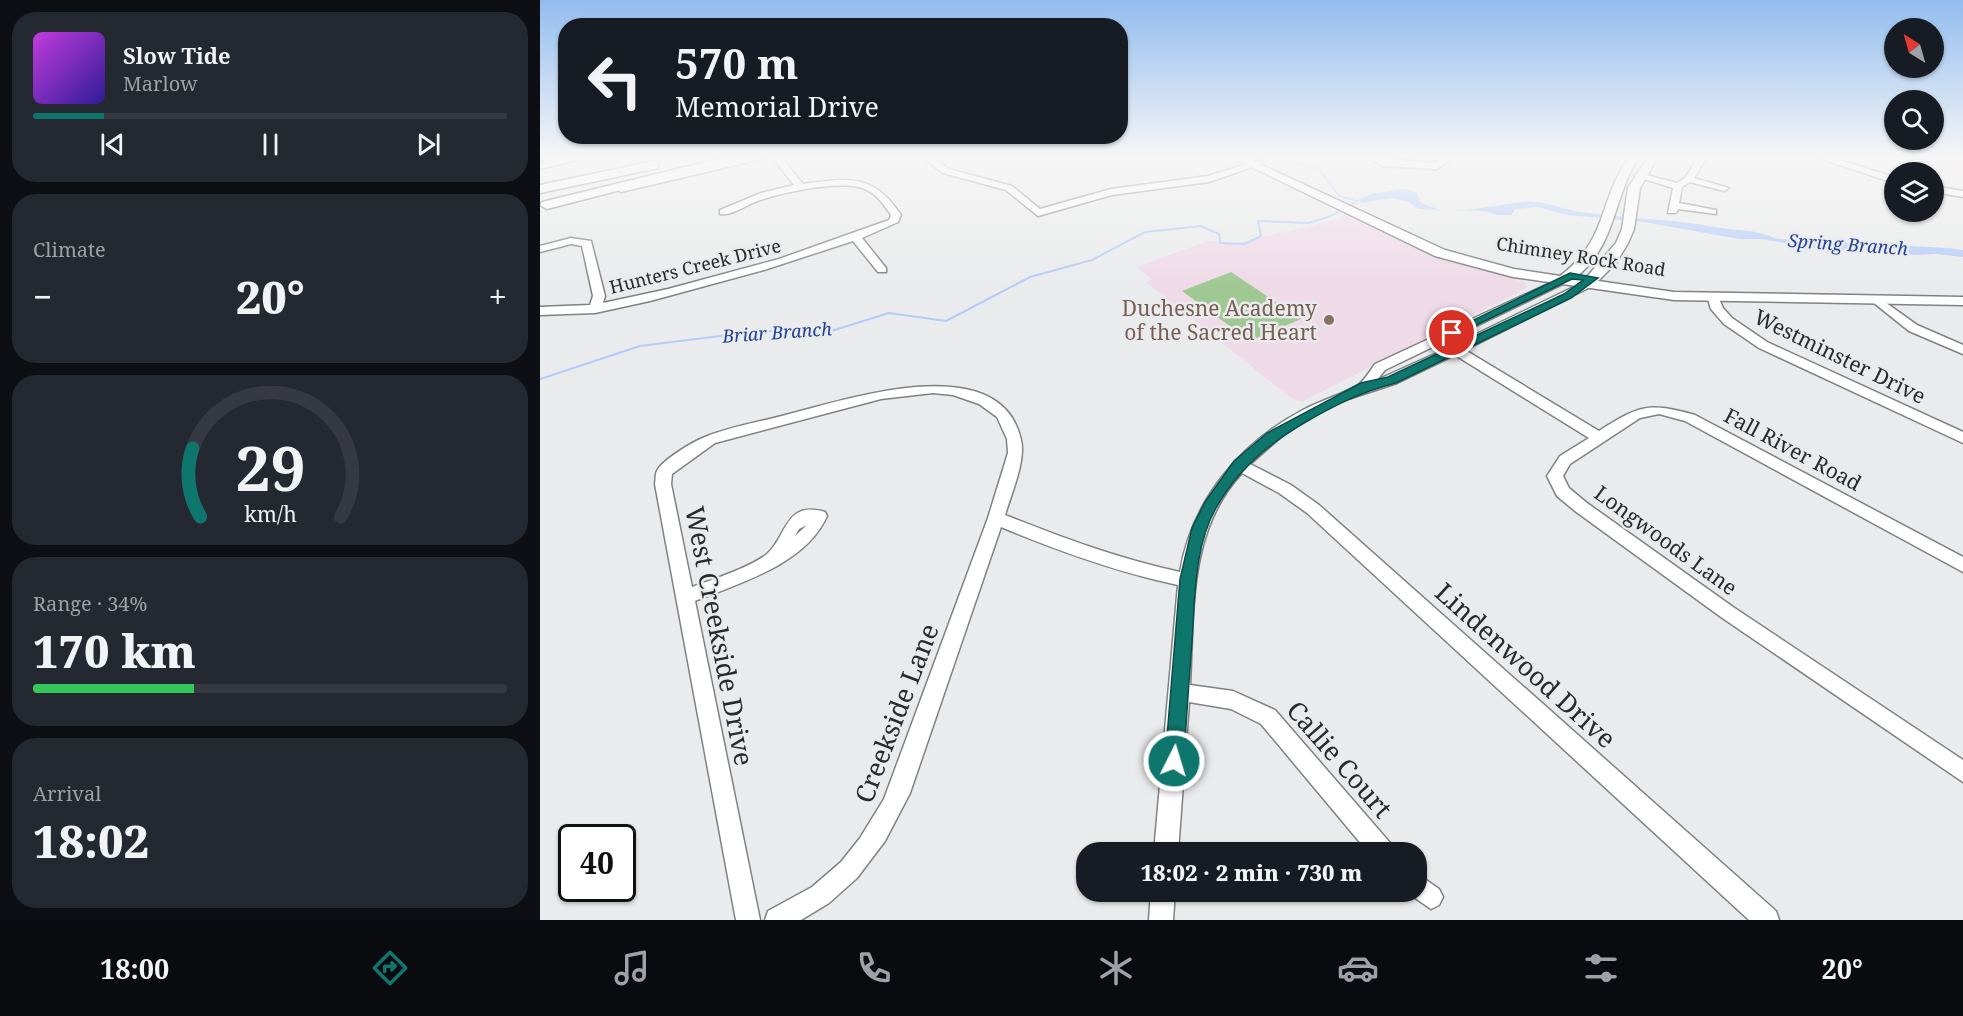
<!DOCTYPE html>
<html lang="en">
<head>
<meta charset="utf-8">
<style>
  :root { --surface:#171b24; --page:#242831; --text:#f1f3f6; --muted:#9ea1a6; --line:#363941; --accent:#0f766e }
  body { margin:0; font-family:"Noto Serif",serif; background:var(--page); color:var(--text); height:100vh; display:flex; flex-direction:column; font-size:22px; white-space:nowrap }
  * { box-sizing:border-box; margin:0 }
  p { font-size:20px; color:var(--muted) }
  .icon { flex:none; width:33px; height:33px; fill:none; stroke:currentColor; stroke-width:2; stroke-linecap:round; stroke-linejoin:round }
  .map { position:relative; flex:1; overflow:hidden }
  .details { display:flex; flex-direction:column; gap:12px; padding:12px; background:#0d0f14; width:540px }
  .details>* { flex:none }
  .top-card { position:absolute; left:18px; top:18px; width:570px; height:126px; border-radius:24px; box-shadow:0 2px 4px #0004; background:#171b24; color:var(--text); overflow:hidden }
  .needle { width:39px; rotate:323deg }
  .tools { position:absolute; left:1344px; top:18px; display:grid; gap:12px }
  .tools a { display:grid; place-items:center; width:60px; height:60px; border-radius:50%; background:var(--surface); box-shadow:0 2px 4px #0004; font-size:30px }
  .speed { position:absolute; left:18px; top:824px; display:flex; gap:12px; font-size:30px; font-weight:700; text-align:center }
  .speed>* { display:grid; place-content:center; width:78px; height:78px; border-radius:50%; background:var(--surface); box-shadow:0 2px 4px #0004; line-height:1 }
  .speed .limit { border:3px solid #111; border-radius:9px; background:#fff; color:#111 }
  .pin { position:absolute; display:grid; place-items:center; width:51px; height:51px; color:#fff; margin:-26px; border:3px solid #fff; border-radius:50%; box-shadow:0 2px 6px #0007 }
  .me { position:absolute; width:66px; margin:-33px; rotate:5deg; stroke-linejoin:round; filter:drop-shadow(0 0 4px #0008) }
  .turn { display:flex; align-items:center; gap:21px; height:126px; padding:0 18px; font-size:27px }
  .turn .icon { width:78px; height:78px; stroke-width:2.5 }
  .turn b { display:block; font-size:42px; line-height:51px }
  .big { font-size:45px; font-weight:800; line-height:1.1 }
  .details .tile { flex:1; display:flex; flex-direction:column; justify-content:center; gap:9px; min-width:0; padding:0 21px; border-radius:24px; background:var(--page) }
  .details .dial { align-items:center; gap:0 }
  .dial svg { height:156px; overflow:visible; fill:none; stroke:var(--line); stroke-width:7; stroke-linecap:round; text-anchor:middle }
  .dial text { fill:var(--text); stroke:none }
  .song { display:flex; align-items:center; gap:18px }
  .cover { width:72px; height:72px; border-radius:9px; background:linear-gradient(135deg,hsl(290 70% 55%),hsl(250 70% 35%)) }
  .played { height:6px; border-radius:3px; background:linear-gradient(90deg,var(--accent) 15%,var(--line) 15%) }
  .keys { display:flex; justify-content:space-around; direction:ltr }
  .heat { display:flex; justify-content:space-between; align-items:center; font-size:33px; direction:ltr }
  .charge { height:9px; border-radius:4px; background:linear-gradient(90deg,#34c759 34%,var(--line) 0) }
  .trip { position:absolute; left:536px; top:842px; width:351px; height:60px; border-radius:24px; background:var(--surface); box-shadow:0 2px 4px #0004; font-weight:800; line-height:60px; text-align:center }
  .dock { display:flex; height:96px; justify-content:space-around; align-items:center; background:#090b0e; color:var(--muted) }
  .dock .icon { width:42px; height:42px }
  .dock .selected { color:var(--accent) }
  .dock b { font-size:27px; color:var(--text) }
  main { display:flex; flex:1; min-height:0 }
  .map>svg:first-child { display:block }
</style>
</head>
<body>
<main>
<section class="details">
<div class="tile">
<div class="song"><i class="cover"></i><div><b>Slow Tide</b><p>Marlow</p></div></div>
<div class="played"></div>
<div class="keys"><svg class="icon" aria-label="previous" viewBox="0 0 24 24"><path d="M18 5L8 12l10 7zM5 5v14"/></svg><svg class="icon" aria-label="pause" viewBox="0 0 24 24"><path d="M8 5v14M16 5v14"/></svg><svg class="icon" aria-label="next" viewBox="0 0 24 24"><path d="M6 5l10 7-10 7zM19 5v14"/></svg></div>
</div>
<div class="tile"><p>Climate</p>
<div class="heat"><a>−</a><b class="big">20°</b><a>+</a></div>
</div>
<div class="tile dial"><svg viewBox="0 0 100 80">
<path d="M14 69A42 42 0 1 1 86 69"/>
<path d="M14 69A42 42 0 0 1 10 34" stroke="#0f766e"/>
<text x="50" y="56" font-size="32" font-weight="700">29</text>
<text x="50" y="72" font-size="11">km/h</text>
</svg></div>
<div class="tile"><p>Range · 34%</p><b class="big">170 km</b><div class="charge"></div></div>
<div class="tile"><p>Arrival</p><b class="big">18:02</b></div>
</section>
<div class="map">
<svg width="1423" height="920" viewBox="0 0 1423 920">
  <rect width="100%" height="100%" fill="#eaebec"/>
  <g fill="#efdae8">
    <path d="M 1347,157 L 1423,157 L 1423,180 Z"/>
    <path d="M 806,215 L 903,258 L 983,282 L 987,288 L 761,402 L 750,397 L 606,282 L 612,279 L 596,267 L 668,241 L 696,243 L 791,221 Z"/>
  </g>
  <path fill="#9fc893" d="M 691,272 L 761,319 L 710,341 L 642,291 Z"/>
  <path fill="#b5cbf9" d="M 867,189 L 877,193 L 880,202 C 911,220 951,204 984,202 C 1005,200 1026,211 1047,213 C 1090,219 1132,219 1175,227 C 1197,231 1216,229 1237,239 L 1408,248 L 1423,250 L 1423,257 L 1397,254 L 1374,255 L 1317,248 L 1293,251 L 1221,239 L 1199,239 L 1104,222 L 1028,215 L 998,207 L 975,209 L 971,215 L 957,215 L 945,211 L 879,209 L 868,202 L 851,198 L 822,203 L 818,199 L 834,193 Z"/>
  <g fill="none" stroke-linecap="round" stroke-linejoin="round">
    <g stroke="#b5cbf9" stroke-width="2">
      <path d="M 753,157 L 751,159 L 754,162 L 780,170 L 799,196 L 818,201"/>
      <path d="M 0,379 L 100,346 L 220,331 L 288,332 L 349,313 L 406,321 L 490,277 L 552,260 L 605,232 L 661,226 L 679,234 L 680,243 L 705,244 L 721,236 L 718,221 L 769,223 L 791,216 L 818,201"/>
    </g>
    <defs>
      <g id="minor">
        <path d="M 232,157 L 241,157 L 263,184 C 309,178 333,173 361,215 L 358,222 L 322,238 L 346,268 L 346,272 L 338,272 L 313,241 L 224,270 L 110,301 L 55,313 L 0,315 L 0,307 L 50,305 L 53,296 L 42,246 L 31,244 L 0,252 L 0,246 L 31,238 L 51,241 L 65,296 L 63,303 L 128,289 L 239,259 L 349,220 L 351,215 C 344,205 337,194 325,189 C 302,179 239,193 215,202 C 205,206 191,216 180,214 L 180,210 L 221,193 L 254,185 Z"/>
        <path d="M 382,157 L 392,157 L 409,169 L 472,186 L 500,209 L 571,189 L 668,176 L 720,160 L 724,163 L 669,182 L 572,195 L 498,216 L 466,190 L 403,173 Z"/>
        <path d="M 827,157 L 895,163 L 904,157 L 915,157 L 897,169 L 842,166 Z"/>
        <path d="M 1158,157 L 1167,157 L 1154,178 L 1189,188 L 1184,191 L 1150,182 L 1142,187 L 1139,203 L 1176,210 L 1176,214 L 1138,209 L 1136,213 L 1128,213 L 1133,188 L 1094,176 L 1099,173 L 1137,183 L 1146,177 Z"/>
        <path d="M 1276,157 L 1290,157 L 1354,177 L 1354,183 Z"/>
        <path d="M 1394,186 L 1423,191 L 1423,197 L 1394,192 Z"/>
        <path d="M 1023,277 L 1029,280 L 1027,282 L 845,370 L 837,380 L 906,349 L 904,346 L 906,343 L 916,344 L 1044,282 L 1052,282 L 1052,286 L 925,350 L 1059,431 C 1100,405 1108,402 1155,415 L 1423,557 L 1423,572 L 1145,421 L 1119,414 L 1100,418 L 1030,464 L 1023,476 L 1029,488 L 1047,503 L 1193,607 L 1423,760 L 1423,782 L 1181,617 L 1035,511 L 1017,496 L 1007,476 L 1020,456 L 1049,438 L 915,355 L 857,383 L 799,402 L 771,417 L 743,435 L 710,464 L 751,485 L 779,505 L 1236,911 L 1239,920 L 1209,920 L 767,513 L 739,493 L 702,473 C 648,530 654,612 650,685 L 693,691 L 735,710 L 851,844 L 855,852 L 828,852 L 721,724 L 691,709 L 649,702 L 638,852 L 614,852 L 638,585 C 577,572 519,551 461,527 L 370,793 L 345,841 L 317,878 L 289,903 L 261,920 L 225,920 L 228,911 L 272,887 L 301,862 L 320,838 L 344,799 L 448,518 L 468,453 L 467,439 L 457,417 L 439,404 L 413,395 L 393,393 L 341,399 L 175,443 L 132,474 L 131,484 L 152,587 C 171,580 214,566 228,553 C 247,536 245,500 285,512 L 287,516 C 266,564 200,583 155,601 L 220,920 L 196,920 L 115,484 C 116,480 115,474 117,471 C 122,460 154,441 165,437 C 191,426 226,421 253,413 C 312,398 461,349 481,440 C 486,460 471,495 465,515 C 523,538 579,559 640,572 C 652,500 700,443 763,410 C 780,401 803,394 818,385 C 824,381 830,371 835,364 ZM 267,525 L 255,536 L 259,529 Z"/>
        <path d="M 1173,293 L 1177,294 L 1183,308 L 1192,318 L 1227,342 L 1423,432 L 1423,443 L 1219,348 L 1184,324 L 1171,309 L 1167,296 Z"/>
        <path d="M 1338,297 L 1377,325 L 1423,345 L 1423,354 L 1369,331 L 1334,303 L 1332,301 Z"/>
        <path d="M 876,873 L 899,889 L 903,897 L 899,905 L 891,909 L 868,893 L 867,891 L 876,891 Z"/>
        <path d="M 611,891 L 635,891 L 633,920 L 609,920 Z"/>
      </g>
      <g id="major">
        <path d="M 27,157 L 49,157 L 0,169 L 0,163 Z"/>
        <path d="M 209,157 L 230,157 L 81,192 L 75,189 Z"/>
        <path d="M 691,157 L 705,157 L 905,250 L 974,269 L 1020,276 C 1069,239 1057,203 1089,157 L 1099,157 C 1072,199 1077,245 1035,278 L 1045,279 L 1076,243 L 1082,229 L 1088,188 L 1108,157 L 1118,157 L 1100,188 L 1094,229 L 1088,243 L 1076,263 L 1058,281 L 1134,292 L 1423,297 L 1423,305 L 1134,300 L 973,277 L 895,256 Z"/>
      </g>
      <g id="highway">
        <path d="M 186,157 L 208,157 L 7,209 L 0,205 L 2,202 Z"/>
        <path d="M 114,161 L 118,162 L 118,168 L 0,193 L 0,185 Z"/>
      </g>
    </defs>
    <use href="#minor" stroke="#808183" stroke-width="3"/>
    <use href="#major" stroke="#808183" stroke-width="3"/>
    <use href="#highway" stroke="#808183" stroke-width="3"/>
    <use href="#minor" fill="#fff" fill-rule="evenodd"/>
    <use href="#major" fill="#fff" fill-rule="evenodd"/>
    <use href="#highway" fill="#fff" fill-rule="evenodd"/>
  </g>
  <linearGradient id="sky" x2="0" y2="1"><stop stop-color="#93bdef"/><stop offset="0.55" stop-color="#f6f6f6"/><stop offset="1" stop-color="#f6f6f6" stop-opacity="0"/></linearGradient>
  <rect width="1423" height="286" fill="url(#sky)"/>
  <path fill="#0f766e" stroke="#0a4d48" stroke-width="1.5" d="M 1030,273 L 1058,278 L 1031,298 L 856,383 C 821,392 795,405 764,423 C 728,444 697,470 676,508 C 654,547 655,598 652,642 C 649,681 646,721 644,761 L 641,767 L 634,770 L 627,767 L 625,761 L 640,579 L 652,528 L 665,502 L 694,461 L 727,433 L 821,383 L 848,377 L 1024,294 L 1043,280 L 1032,279 L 916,335 L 907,333 Z"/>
  <circle fill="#8d6e63" stroke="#eaebec" stroke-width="2" cx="789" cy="320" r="6"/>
  <g text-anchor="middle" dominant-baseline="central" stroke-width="5" stroke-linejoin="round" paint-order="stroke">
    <g font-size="18" font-style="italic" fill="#214195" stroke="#eaebec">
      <text transform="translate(1308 244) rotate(4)">Spring Branch</text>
      <text transform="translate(237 332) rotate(-4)">Briar Branch</text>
    </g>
    <g font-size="18" fill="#292a2a" stroke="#eaebec">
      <text transform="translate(1041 256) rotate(9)">Chimney Rock Road</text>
      <text transform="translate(155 266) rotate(-14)">Hunters Creek Drive</text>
    </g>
    <g font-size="21" fill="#785e54" stroke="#eaebec" text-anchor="end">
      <text x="777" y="308">Duchesne Academy<tspan x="777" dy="24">of the Sacred Heart</tspan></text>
    </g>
    <g font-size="21" fill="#292a2a" stroke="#eaebec">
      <text transform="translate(1300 356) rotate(26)">Westminster Drive</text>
      <text transform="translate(1253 449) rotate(28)">Fall River Road</text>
      <text transform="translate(1126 540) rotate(36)">Longwoods Lane</text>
    </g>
    <g font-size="26" fill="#292a2a" stroke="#eaebec">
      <text transform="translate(180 636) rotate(79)">West Creekside Drive</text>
      <text transform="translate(986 665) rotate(42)">Lindenwood Drive</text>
      <text transform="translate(356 713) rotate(-69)">Creekside Lane</text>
      <text transform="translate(800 759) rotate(49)">Callie Court</text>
    </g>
  </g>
</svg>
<div class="tools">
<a><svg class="needle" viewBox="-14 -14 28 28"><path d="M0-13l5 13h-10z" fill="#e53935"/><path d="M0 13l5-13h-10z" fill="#9ea1a6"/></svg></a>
<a><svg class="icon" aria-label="search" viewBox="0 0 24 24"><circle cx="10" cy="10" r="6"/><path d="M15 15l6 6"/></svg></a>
<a><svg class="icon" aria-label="layers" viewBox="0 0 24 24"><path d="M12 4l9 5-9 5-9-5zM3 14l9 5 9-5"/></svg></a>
</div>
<div class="speed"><div class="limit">40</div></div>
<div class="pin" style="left:912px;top:333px;background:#d93025"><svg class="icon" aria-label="arrive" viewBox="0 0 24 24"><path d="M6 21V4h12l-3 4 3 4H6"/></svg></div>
<svg class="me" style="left:634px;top:761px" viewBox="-20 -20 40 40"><circle r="17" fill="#0f766e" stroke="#fff" stroke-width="3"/><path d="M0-11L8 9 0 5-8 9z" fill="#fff"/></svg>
<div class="trip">18:02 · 2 min · 730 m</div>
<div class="top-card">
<div class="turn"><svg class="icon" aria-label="left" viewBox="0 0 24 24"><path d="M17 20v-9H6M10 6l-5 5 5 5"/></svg><div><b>570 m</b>Memorial Drive</div></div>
</div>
</div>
</main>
<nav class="dock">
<b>18:00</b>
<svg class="icon selected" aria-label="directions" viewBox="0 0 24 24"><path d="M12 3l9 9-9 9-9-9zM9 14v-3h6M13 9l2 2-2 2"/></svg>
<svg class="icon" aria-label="music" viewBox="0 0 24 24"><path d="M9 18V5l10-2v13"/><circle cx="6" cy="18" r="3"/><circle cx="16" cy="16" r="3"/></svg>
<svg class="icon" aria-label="phone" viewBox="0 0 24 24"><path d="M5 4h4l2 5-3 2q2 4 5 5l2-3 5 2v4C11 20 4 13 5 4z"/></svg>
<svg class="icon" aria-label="climate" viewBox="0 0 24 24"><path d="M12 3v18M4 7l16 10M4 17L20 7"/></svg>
<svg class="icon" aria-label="car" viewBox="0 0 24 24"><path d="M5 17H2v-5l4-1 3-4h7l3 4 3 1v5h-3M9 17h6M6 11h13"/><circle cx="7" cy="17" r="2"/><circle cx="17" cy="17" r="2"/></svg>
<svg class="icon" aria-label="filters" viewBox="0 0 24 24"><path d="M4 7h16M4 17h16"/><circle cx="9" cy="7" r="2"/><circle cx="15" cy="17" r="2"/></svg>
<b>20°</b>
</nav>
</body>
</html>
